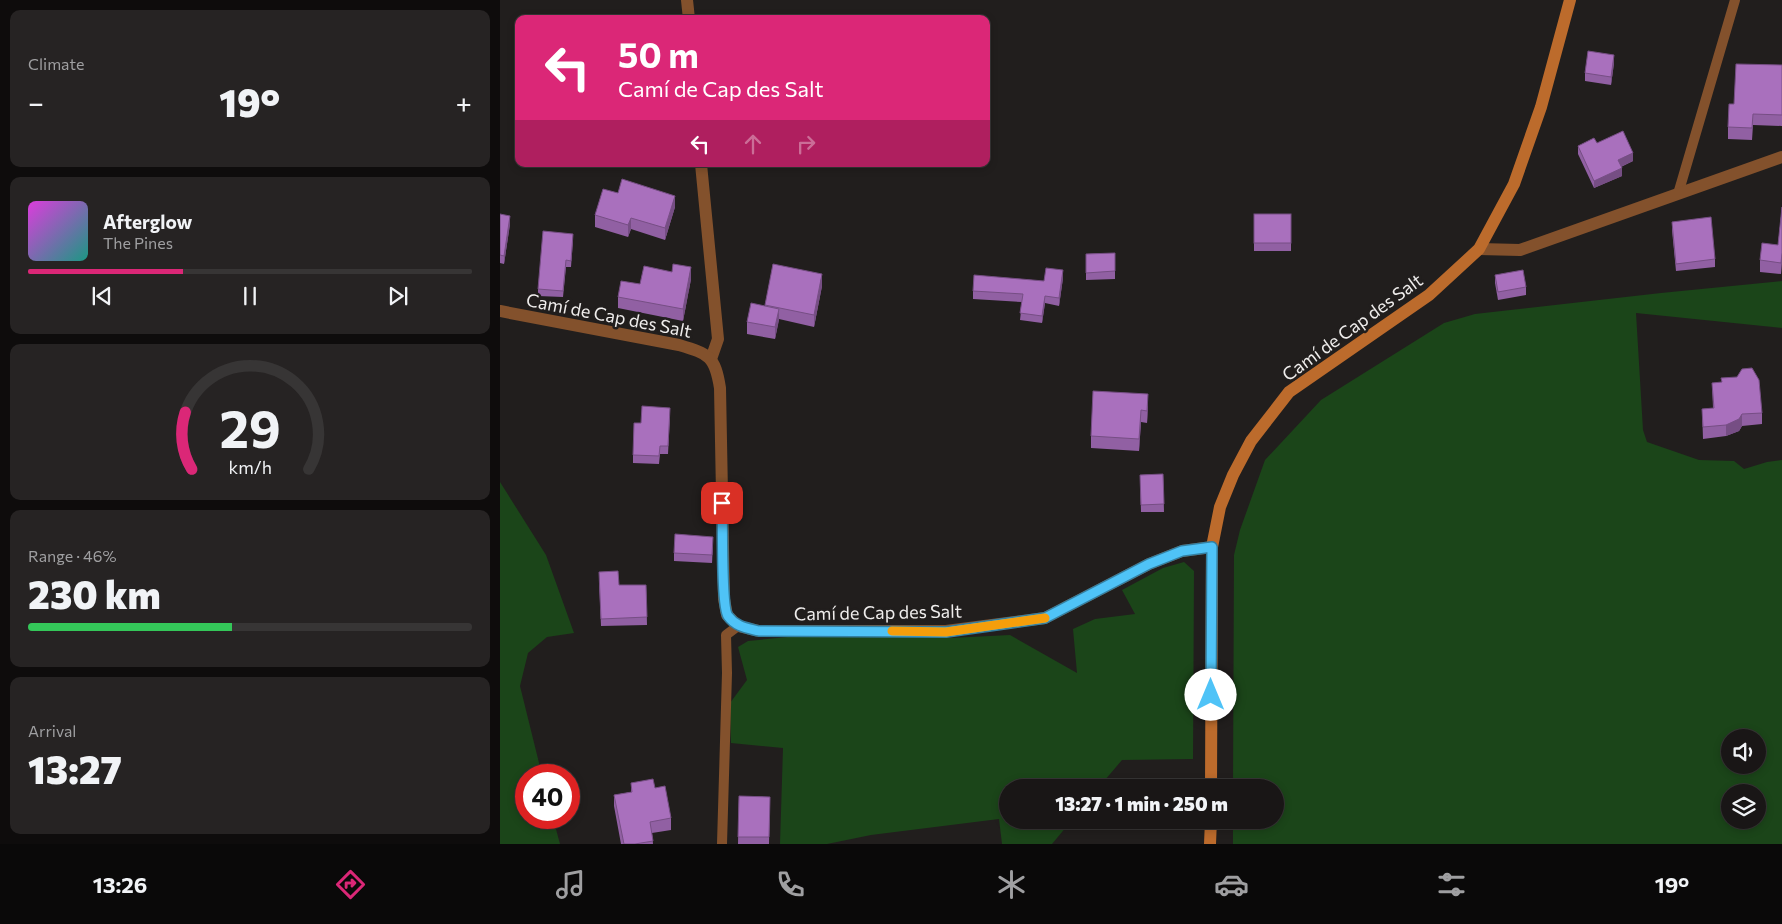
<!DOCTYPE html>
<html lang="en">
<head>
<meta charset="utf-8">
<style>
  :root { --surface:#191616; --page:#262323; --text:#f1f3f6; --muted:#9f9fa1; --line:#373535; --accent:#db2777 }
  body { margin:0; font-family:Commissioner,sans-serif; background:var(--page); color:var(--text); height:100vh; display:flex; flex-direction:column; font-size:19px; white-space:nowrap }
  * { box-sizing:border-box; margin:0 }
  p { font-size:16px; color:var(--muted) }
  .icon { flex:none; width:28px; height:28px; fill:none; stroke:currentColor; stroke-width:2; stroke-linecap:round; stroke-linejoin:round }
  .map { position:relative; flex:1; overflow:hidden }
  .side { display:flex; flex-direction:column; gap:10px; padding:10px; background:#0e0c0c; width:500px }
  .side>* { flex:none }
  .guide { position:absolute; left:15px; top:15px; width:475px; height:152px; border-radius:10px; box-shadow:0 2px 8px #0003,0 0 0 1px var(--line); background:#db2777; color:#fff; overflow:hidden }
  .buttons { position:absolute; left:1221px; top:729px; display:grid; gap:10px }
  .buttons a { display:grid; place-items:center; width:45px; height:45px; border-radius:50%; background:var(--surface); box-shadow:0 2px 8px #0003,0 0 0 1px var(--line); font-size:25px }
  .speed { position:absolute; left:15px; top:764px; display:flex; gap:10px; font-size:25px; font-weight:700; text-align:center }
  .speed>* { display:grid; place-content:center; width:65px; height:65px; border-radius:50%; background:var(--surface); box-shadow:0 2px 8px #0003,0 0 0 1px var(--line); line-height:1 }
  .speed .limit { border:8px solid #d22; background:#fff; color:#111 }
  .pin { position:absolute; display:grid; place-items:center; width:42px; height:42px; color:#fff; margin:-21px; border-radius:10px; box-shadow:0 2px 8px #0006 }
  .me { position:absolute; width:55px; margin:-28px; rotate:0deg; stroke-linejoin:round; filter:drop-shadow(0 0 4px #0008) }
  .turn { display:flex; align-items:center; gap:18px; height:105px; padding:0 20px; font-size:22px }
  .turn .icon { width:65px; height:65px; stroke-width:2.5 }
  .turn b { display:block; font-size:35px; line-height:42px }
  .lanes { display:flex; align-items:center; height:48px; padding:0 20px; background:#0003; justify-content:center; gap:25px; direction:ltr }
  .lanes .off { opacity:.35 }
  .big { font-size:38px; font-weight:800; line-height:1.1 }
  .side .tile { flex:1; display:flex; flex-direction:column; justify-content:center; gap:8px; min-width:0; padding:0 18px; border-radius:10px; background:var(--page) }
  .side .dial { align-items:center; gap:0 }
  .dial svg { height:130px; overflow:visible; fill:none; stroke:var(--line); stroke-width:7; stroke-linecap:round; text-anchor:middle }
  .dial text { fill:var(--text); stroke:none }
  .song { display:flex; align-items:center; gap:15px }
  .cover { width:60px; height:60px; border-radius:8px; background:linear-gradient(135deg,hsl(300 70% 55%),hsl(170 70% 35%)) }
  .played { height:5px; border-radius:2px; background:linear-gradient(90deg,var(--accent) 35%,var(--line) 35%) }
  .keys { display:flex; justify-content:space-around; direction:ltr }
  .heat { display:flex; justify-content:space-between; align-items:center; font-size:28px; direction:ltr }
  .charge { height:8px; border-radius:4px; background:linear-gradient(90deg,#34c759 46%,var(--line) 0) }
  .trip { position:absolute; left:499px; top:779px; width:285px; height:50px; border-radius:25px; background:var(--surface); box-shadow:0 2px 8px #0003,0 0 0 1px var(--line); font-weight:800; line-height:50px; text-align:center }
  .tab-bar { display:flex; height:80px; justify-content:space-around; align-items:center; background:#0a0909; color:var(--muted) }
  .tab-bar .icon { width:35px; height:35px }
  .tab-bar .selected { color:var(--accent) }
  .tab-bar b { font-size:22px; color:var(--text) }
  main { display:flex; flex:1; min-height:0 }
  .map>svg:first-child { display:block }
</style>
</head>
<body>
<main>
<section class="side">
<div class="tile"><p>Climate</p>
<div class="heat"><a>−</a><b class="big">19°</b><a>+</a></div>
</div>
<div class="tile">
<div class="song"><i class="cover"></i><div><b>Afterglow</b><p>The Pines</p></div></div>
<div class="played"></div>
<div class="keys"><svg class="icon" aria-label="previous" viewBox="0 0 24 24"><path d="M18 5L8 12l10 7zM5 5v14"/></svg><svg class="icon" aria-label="pause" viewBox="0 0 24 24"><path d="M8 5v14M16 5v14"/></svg><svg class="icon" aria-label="next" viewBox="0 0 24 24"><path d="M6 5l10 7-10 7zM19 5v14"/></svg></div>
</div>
<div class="tile dial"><svg viewBox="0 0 100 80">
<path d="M14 69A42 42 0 1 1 86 69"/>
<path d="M14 69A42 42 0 0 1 10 34" stroke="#db2777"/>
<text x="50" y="56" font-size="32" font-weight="700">29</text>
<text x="50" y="72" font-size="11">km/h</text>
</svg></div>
<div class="tile"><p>Range · 46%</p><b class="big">230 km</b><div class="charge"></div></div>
<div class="tile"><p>Arrival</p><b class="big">13:27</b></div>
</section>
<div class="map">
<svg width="1282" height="844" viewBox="0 0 1282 844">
  <rect width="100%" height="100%" fill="#211e1d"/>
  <g fill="#1b4519" fill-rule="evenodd">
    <path d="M 1282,281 L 1282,328 L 1136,313 L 1143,430 L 1147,442 L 1199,460 L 1234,461 L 1244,469 L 1267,462 L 1282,460 L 1282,844 L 733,844 L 733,820 L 775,820 L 775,788 L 733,787 L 734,555 L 740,530 L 765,460 L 821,400 L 944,323 L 975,314 L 1161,293 ZM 1230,738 L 1258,738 L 1258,765 L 1230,765 ZM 1258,792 L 1258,820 L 1230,820 L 1230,792 Z"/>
    <path d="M 0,482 L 46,555 L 74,633 L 47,637 L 28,653 L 20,686 L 42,775 L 26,775 L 26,818 L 53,818 L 60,844 L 0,844 Z"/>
    <path d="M 684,562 L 694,571 L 693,759 L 622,760 L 599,787 L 508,788 L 508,820 L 572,820 L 552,844 L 502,844 L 499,819 L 371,835 L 327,844 L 280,844 L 283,748 L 231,743 L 230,703 L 247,680 L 238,647 L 248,641 L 308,635 L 450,638 L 510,635 L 577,673 L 573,629 L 595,619 L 635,614 L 622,590 L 663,568 Z"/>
  </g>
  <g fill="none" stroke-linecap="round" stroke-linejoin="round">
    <g stroke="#83512c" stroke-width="10">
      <path d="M 1178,194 L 1235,0"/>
      <path d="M 222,844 L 227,673 L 226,635 L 238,626"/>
    </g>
    <g stroke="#83512c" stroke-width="12">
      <path d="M 187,0 L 189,19"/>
      <path d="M 201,164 L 218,339 L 211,359"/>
      <path d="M 979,249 L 1020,250 L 1282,157"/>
      <path d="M 0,311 L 179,345 C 209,354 215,356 220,388 L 224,599 L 227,615 L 238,626 L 259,631 L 446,631 L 545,618 L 649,564 L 682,551 L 712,547"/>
    </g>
    <g stroke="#bc6b2c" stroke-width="12">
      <path d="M 711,788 L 712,547 L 720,507 L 733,475 L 751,441 L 789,392 L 929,295 L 979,249 L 1014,184 L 1041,107 L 1070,0"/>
      <path d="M 710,844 L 711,820"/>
    </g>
  </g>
  <g fill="#9160a3">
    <path d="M 1114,63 L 1111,85 L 1085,81 L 1085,73 Z"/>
    <path d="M 1282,65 L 1282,126 L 1253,125 L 1252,140 L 1228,139 L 1228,127 L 1234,104 Z"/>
    <path d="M 1097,143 L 1133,161 L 1121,167 L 1122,176 L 1094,188 L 1078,154 L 1078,146 Z"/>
    <path d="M 118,193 L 175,207 L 165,240 L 131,229 L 128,237 L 95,227 L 95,215 Z"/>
    <path d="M 1282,207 L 1281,274 L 1260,272 L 1260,260 L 1278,245 Z"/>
    <path d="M 0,214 L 10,224 L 4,264 L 0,263 Z"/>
    <rect x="754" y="214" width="37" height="37"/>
    <path d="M 1172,222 L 1215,259 L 1215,267 L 1176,271 L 1172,230 Z"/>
    <path d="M 73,240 L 71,267 L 66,267 L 63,297 L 38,296 L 38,289 Z"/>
    <path d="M 615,253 L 615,279 L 586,280 L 586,254 Z"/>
    <path d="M 273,264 L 322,286 L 314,327 L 279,319 L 275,339 L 247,334 L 247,322 L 265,306 Z"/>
    <path d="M 995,275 L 1026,287 L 1026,295 L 998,300 L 995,283 Z"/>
    <path d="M 563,278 L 559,306 L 545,303 L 542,323 L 520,320 L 522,302 L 473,299 L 473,291 Z"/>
    <path d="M 191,279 L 183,321 L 118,308 L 118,297 L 140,284 Z"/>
    <path d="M 1212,383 L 1262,413 L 1262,424 L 1242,426 L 1239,431 L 1226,436 L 1203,439 L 1202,409 L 1213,408 Z"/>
    <path d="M 648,406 L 647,423 L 641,422 L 639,451 L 591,448 L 591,436 Z"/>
    <path d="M 170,416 L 168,454 L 160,454 L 159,464 L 133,463 L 133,455 L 141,423 Z"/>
    <path d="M 663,474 L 664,512 L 641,512 L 640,475 Z"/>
    <path d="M 213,545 L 212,563 L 174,561 L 174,553 Z"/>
    <path d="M 99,580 L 119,585 L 146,585 L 147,625 L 101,626 Z"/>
    <path d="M 131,783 L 155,788 L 171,818 L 171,830 L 152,833 L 153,844 L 121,844 L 114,806 L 114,795 L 131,792 Z"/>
    <path d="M 239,796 L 270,797 L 269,844 L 238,844 Z"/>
  </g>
  <g fill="#764e84">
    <path d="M 1114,55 L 1114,63 L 1111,85 L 1111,77 Z"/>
    <path d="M 1133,153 L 1133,161 L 1118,168 L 1118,160 Z"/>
    <path d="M 1122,168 L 1122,176 L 1094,188 L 1094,181 Z"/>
    <path d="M 175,196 L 175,207 L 165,240 L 165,228 Z"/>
    <path d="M 10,216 L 10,224 L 4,264 L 4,256 Z"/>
    <path d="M 131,218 L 131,229 L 128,237 L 128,225 Z"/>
    <path d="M 1282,253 L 1282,264 L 1281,274 L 1281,263 Z"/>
    <path d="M 191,267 L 191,279 L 183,321 L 183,309 Z"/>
    <path d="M 563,270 L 563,278 L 559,306 L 559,298 Z"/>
    <path d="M 322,274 L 322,286 L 314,327 L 314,315 Z"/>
    <path d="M 545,296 L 545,303 L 542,323 L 542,316 Z"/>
    <path d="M 279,309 L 279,320 L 275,339 L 275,327 Z"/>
    <path d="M 648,394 L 648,406 L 647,423 L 647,411 Z"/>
    <path d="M 641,410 L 641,422 L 639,451 L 639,439 Z"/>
    <path d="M 1242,414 L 1242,426 L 1239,431 L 1226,436 L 1226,425 Z"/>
  </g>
  <g fill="#a970bd" stroke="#764e84">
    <path d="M 1088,51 L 1114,55 L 1111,77 L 1085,73 Z"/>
    <path d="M 1236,64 L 1282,65 L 1282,115 L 1253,114 L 1252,128 L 1228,127 L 1229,104 L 1234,104 Z"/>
    <path d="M 1123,131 L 1133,153 L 1118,160 L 1122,168 L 1094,181 L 1078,146 L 1094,138 L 1097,143 Z"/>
    <path d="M 122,179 L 175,196 L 165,228 L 131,218 L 128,225 L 95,215 L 103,189 L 118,193 Z"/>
    <path d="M 1282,207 L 1282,253 L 1281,263 L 1260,260 L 1262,243 L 1278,245 Z"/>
    <path d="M 0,214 L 10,216 L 4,256 L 0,255 Z"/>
    <rect x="754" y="214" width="37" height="29"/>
    <path d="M 1211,217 L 1215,259 L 1176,264 L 1172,222 Z"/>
    <path d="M 43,231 L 73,234 L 71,261 L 66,260 L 63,291 L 38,289 Z"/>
    <path d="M 615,253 L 615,271 L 586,273 L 586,254 Z"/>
    <path d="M 173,264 L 191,267 L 183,309 L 118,297 L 121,281 L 140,284 L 144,266 L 172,272 Z"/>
    <path d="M 273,264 L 322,274 L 314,315 L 265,305 Z"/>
    <path d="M 546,268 L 563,270 L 559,298 L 545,296 L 542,316 L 520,313 L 523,294 L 473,291 L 474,275 L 544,281 Z"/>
    <path d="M 1023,270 L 1026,287 L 998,292 L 995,275 Z"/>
    <path d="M 251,303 L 279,309 L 275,327 L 247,322 Z"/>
    <path d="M 1252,368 L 1259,380 L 1262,413 L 1242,414 L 1239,419 L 1226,425 L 1203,427 L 1202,409 L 1214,408 L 1212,383 L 1222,382 L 1221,378 L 1237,377 L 1242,369 Z"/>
    <path d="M 593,391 L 648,394 L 647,411 L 641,410 L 639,439 L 591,436 Z"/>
    <path d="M 142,406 L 170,408 L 168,446 L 160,446 L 159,456 L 133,455 L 134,423 L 141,423 Z"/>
    <path d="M 663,474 L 664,504 L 641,505 L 640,475 Z"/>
    <path d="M 175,534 L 213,537 L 212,555 L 174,553 Z"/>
    <path d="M 118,571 L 119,585 L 146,585 L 147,617 L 101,619 L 99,572 Z"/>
    <path d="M 153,779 L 155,788 L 165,786 L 171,818 L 150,822 L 153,841 L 135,844 L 124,844 L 114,795 L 132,792 L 131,783 Z"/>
    <path d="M 239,796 L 270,797 L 269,837 L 238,837 Z"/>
  </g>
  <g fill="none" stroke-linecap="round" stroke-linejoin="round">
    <defs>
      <path id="route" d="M 222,503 C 223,521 221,607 228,616 C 236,627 247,628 259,631 L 446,632 L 545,618 L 649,564 L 682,551 L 712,547 L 711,695"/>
    </defs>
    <use href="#route" stroke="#337fa1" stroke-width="12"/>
    <use href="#route" stroke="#4fc3f7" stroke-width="9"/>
    <path stroke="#f59e0b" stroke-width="9" d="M 392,631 L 446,632 L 545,618"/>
  </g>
  <g text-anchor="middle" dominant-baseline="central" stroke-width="5" stroke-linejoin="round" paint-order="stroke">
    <g font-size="18" fill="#efedec" stroke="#211e1d">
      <text transform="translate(109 315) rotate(11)">Camí de Cap des Salt</text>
      <text transform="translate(852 327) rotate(-36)">Camí de Cap des Salt</text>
      <text transform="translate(378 612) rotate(-1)">Camí de Cap des Salt</text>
    </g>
  </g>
</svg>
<div class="buttons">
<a><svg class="icon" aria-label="sound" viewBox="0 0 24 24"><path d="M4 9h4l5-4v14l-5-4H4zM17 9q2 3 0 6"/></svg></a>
<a><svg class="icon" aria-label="layers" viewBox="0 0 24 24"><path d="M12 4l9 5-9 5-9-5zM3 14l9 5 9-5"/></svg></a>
</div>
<div class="speed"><div class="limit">40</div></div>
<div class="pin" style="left:222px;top:503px;background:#d93025"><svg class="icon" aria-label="arrive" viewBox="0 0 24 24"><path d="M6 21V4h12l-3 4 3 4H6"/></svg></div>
<svg class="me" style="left:711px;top:695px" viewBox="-20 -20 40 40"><circle r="19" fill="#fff"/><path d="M0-13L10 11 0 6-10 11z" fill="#4fc3f7"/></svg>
<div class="trip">13:27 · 1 min · 250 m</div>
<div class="guide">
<div class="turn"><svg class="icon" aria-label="left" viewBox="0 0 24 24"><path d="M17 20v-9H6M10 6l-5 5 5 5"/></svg><div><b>50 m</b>Camí de Cap des Salt</div></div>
<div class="lanes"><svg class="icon" aria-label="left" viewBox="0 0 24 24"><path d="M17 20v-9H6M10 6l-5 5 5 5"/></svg><svg class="icon off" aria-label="ahead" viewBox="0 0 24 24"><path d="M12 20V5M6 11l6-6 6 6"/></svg><svg class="icon off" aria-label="right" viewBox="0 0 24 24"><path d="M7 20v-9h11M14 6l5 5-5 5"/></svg></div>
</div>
</div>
</main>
<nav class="tab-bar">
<b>13:26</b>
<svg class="icon selected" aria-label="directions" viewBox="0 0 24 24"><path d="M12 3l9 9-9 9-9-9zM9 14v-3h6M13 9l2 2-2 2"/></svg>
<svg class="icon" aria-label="music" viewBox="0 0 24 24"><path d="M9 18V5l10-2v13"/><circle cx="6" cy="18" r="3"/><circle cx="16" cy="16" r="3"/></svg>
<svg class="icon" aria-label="phone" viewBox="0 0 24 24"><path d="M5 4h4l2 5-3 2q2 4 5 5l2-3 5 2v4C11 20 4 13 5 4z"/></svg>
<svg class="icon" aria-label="climate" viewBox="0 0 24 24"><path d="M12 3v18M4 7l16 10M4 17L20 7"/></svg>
<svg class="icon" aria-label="car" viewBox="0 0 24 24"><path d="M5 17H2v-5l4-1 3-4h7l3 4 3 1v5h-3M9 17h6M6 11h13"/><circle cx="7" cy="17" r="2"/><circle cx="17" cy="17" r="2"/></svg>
<svg class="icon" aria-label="filters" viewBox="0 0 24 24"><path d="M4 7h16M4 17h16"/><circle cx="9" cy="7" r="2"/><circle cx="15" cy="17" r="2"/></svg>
<b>19°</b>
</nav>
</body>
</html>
